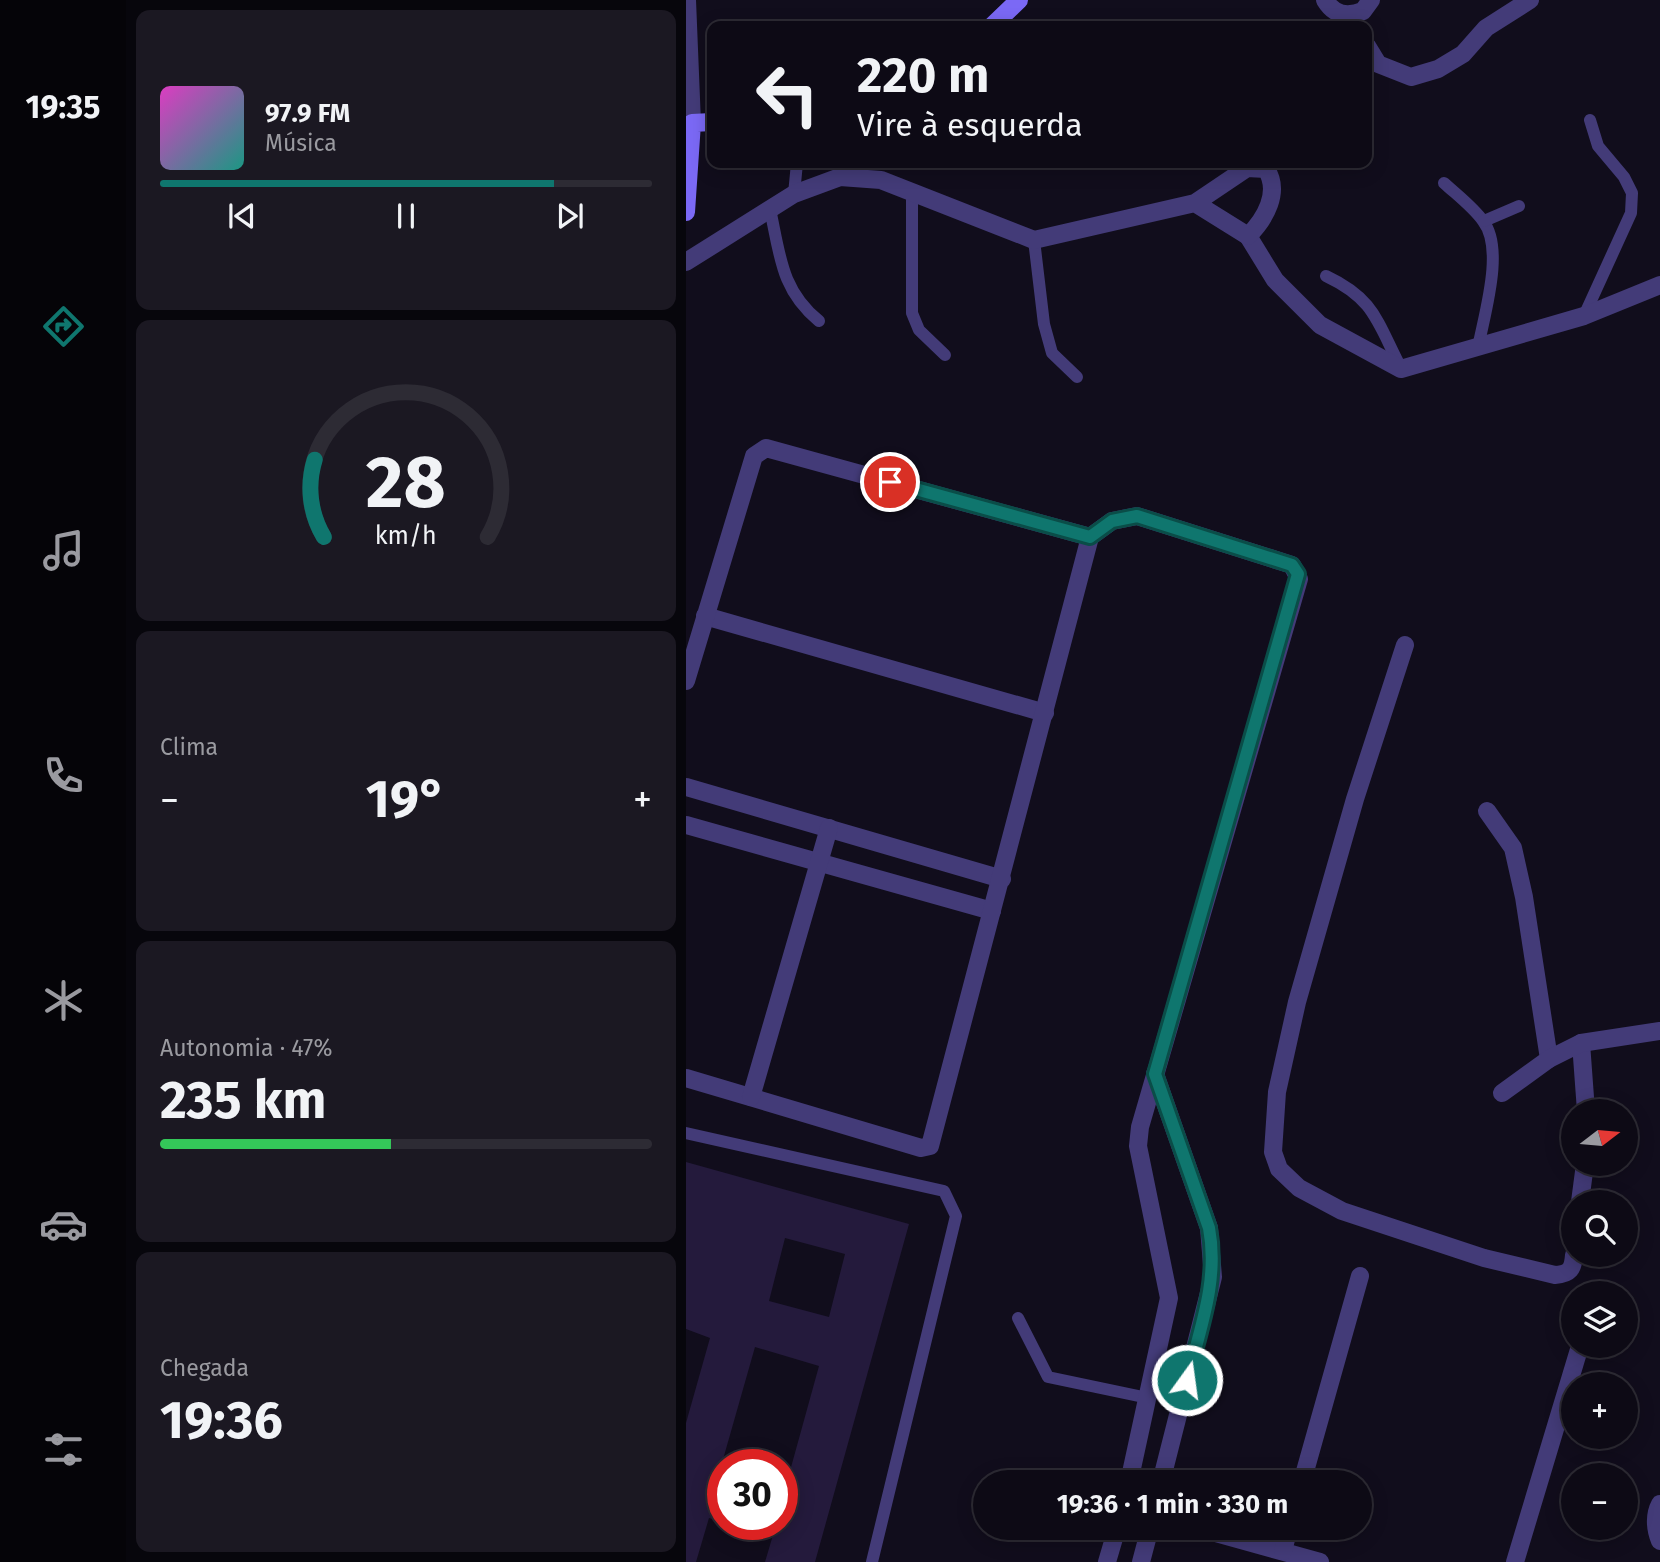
<!DOCTYPE html>
<html lang="pt">
<head>
<meta charset="utf-8">
<style>
  :root { --surface:#0d0a15; --page:#1b1822; --text:#f1f3f6; --muted:#9a9aa0; --line:#2d2b34; --accent:#0f766e }
  body { margin:0; font-family:"Fira Sans",sans-serif; background:var(--page); color:var(--text); height:100vh; display:flex; flex-direction:column; font-size:26px; white-space:nowrap }
  * { box-sizing:border-box; margin:0 }
  p { font-size:23px; color:var(--muted) }
  .icon { flex:none; width:38px; height:38px; fill:none; stroke:currentColor; stroke-width:2; stroke-linecap:round; stroke-linejoin:round }
  .map { position:relative; flex:1; overflow:hidden }
  .details { display:flex; flex-direction:column; gap:10px; padding:10px; background:#07060c; width:560px }
  .details>* { flex:none }
  .top-card { position:absolute; left:21px; top:21px; width:665px; height:147px; border-radius:14px; box-shadow:0 4px 18px #0003,0 0 0 2px var(--line); background:#0d0a15; color:var(--text); overflow:hidden }
  .needle { width:46px; rotate:74deg }
  .tools { position:absolute; left:875px; top:1099px; display:grid; gap:14px }
  .tools a { display:grid; place-items:center; width:77px; height:77px; border-radius:50%; background:var(--surface); box-shadow:0 4px 18px #0003,0 0 0 2px var(--line); font-size:35px }
  .speed { position:absolute; left:21px; top:1449px; display:flex; gap:14px; font-size:35px; font-weight:700; text-align:center }
  .speed>* { display:grid; place-content:center; width:91px; height:91px; border-radius:50%; background:var(--surface); box-shadow:0 4px 18px #0003,0 0 0 2px var(--line); line-height:1 }
  .speed .limit { border:10px solid #d22; background:#fff; color:#111 }
  .pin { position:absolute; display:grid; place-items:center; width:60px; height:60px; color:#fff; margin:-30px; border:4px solid #fff; border-radius:50%; box-shadow:0 2px 7px #0007 }
  .me { position:absolute; width:77px; margin:-38px; rotate:14deg; stroke-linejoin:round; filter:drop-shadow(0 0 5px #0008) }
  .turn { display:flex; align-items:center; gap:24px; height:147px; padding:0 35px; font-size:32px }
  .turn .icon { width:91px; height:91px; stroke-width:2.5 }
  .turn b { display:block; font-size:49px; line-height:60px }
  .big { font-size:52px; font-weight:700; line-height:1.1 }
  .details .tile { flex:1; display:flex; flex-direction:column; justify-content:center; gap:10px; min-width:0; padding:0 24px; border-radius:14px; background:var(--page) }
  .details .dial { align-items:center; gap:0 }
  .dial svg { height:182px; overflow:visible; fill:none; stroke:var(--line); stroke-width:7; stroke-linecap:round; text-anchor:middle }
  .dial text { fill:var(--text); stroke:none }
  .song { display:flex; align-items:center; gap:21px }
  .cover { width:84px; height:84px; border-radius:10px; background:linear-gradient(135deg,hsl(310 70% 55%),hsl(170 70% 35%)) }
  .played { height:7px; border-radius:4px; background:linear-gradient(90deg,var(--accent) 80%,var(--line) 80%) }
  .keys { display:flex; justify-content:space-around; direction:ltr }
  .heat { display:flex; justify-content:space-between; align-items:center; font-size:38px; direction:ltr }
  .charge { height:10px; border-radius:5px; background:linear-gradient(90deg,#34c759 47%,var(--line) 0) }
  .trip { position:absolute; left:287px; top:1470px; width:399px; height:70px; border-radius:35px; background:var(--surface); box-shadow:0 4px 18px #0003,0 0 0 2px var(--line); font-weight:700; line-height:70px; text-align:center }
  main { display:flex; flex:1; min-height:0 }
  .tabs { display:flex; flex-direction:column; width:126px; justify-content:space-around; align-items:center; background:#050408; color:var(--muted) }
  .tabs .icon { width:49px; height:49px }
  .tabs .current { color:var(--accent) }
  .tabs b { font-size:32px; color:var(--text) }
  .map>svg:first-child { display:block }
</style>
</head>
<body>
<main>
<nav class="tabs">
<b>19:35</b>
<svg class="icon current" aria-label="directions" viewBox="0 0 24 24"><path d="M12 3l9 9-9 9-9-9zM9 14v-3h6M13 9l2 2-2 2"/></svg>
<svg class="icon" aria-label="music" viewBox="0 0 24 24"><path d="M9 18V5l10-2v13"/><circle cx="6" cy="18" r="3"/><circle cx="16" cy="16" r="3"/></svg>
<svg class="icon" aria-label="phone" viewBox="0 0 24 24"><path d="M5 4h4l2 5-3 2q2 4 5 5l2-3 5 2v4C11 20 4 13 5 4z"/></svg>
<svg class="icon" aria-label="climate" viewBox="0 0 24 24"><path d="M12 3v18M4 7l16 10M4 17L20 7"/></svg>
<svg class="icon" aria-label="car" viewBox="0 0 24 24"><path d="M5 17H2v-5l4-1 3-4h7l3 4 3 1v5h-3M9 17h6M6 11h13"/><circle cx="7" cy="17" r="2"/><circle cx="17" cy="17" r="2"/></svg>
<svg class="icon" aria-label="filters" viewBox="0 0 24 24"><path d="M4 7h16M4 17h16"/><circle cx="9" cy="7" r="2"/><circle cx="15" cy="17" r="2"/></svg>
</nav>
<section class="details">
<div class="tile">
<div class="song"><i class="cover"></i><div><b>97.9 FM</b><p>Música</p></div></div>
<div class="played"></div>
<div class="keys"><svg class="icon" aria-label="previous" viewBox="0 0 24 24"><path d="M18 5L8 12l10 7zM5 5v14"/></svg><svg class="icon" aria-label="pause" viewBox="0 0 24 24"><path d="M8 5v14M16 5v14"/></svg><svg class="icon" aria-label="next" viewBox="0 0 24 24"><path d="M6 5l10 7-10 7zM19 5v14"/></svg></div>
</div>
<div class="tile dial"><svg viewBox="0 0 100 80">
<path d="M14 69A42 42 0 1 1 86 69"/>
<path d="M14 69A42 42 0 0 1 10 35" stroke="#0f766e"/>
<text x="50" y="56" font-size="32" font-weight="700">28</text>
<text x="50" y="72" font-size="11">km/h</text>
</svg></div>
<div class="tile"><p>Clima</p>
<div class="heat"><a>−</a><b class="big">19°</b><a>+</a></div>
</div>
<div class="tile"><p>Autonomia · 47%</p><b class="big">235 km</b><div class="charge"></div></div>
<div class="tile"><p>Chegada</p><b class="big">19:36</b></div>
</section>
<div class="map">
<svg width="974" height="1562" viewBox="0 0 974 1562">
  <rect width="100%" height="100%" fill="#110d1c"/>
  <path fill="#241a3c" fill-rule="evenodd" d="M 0,1162 L 223,1224 L 129,1562 L 79,1562 L 87,1535 L 50,1525 L 96,1524 L 96,1488 L 99,1489 L 133,1366 L 69,1347 L 34,1470 L 37,1522 L 23,1518 L 10,1562 L 0,1562 L 0,1423 L 24,1338 L 0,1329 ZM 99,1238 L 159,1254 L 143,1317 L 83,1301 Z"/>
  <g fill="none" stroke-linecap="round" stroke-linejoin="round">
    <g stroke="#433b78" stroke-width="12">
      <path d="M 758,183 C 771,195 787,207 797,221 C 819,249 798,315 792,348"/>
      <path d="M 226,191 L 226,313 L 233,330 L 259,355"/>
      <path d="M 108,194 L 111,163"/>
      <path d="M 84,209 C 94,255 95,290 133,321"/>
      <path d="M 798,221 L 833,206"/>
      <path d="M 348,240 L 358,324 L 366,353 L 391,377"/>
      <path d="M 640,276 C 689,299 691,322 715,368"/>
      <path d="M 898,316 L 945,213 L 946,193 L 938,177 L 912,146 L 904,120"/>
      <path d="M 0,1133 L 258,1191 L 270,1216 L 186,1562"/>
      <path d="M 332,1318 L 362,1377 L 462,1398"/>
    </g>
    <g stroke="#433b78" stroke-width="18">
      <path d="M 1,0 L 6,123"/>
      <path d="M 639,0 C 648,15 661,17 677,11 L 685,0"/>
      <path d="M 681,46 L 692,64 L 725,77 L 752,69 L 777,54 L 800,28 L 844,0"/>
      <path d="M 562,236 L 589,280 L 634,325 L 715,369 L 898,316 L 974,285"/>
      <path d="M 0,262 L 108,194 L 154,177 L 195,180 L 348,240 L 509,203 L 561,168 L 580,169 C 595,192 579,219 562,236 L 509,203"/>
      <path d="M 19,616 L 359,713"/>
      <path d="M 719,645 L 669,799 L 611,1002 L 591,1092 L 587,1152 L 593,1169 L 613,1188 L 656,1211 L 798,1258 L 869,1275 C 884,1274 887,1269 888,1255"/>
      <path d="M 0,681 L 68,456 L 80,448 L 404,537"/>
      <path d="M 0,787 L 316,879"/>
      <path d="M 801,811 L 827,848 L 838,897 L 863,1059"/>
      <path d="M 0,825 L 306,911"/>
      <path d="M 895,1043 L 900,1111"/>
      <path d="M 469,1074 L 523,1228 L 527,1277 L 475,1482"/>
      <path d="M 0,1078 L 235,1148 L 244,1146 L 404,537 L 426,521 L 451,516 L 606,565 L 613,579 L 454,1127 L 452,1146 L 483,1298 L 443,1482"/>
      <path d="M 816,1093 L 863,1059 L 895,1043 L 974,1031"/>
      <path d="M 65,1097 L 143,828"/>
      <path d="M 894,1202 L 899,1164"/>
      <path d="M 616,1482 L 674,1276"/>
      <path d="M 974,1504 C 968,1515 969,1529 974,1541"/>
      <path d="M 512,1528 L 634,1562"/>
      <path d="M 597,1551 L 603,1528"/>
      <path d="M 421,1562 L 431,1528"/>
      <path d="M 455,1562 L 464,1528"/>
      <path d="M 829,1562 L 894,1346"/>
    </g>
    <g stroke="#7b69f5" stroke-width="18">
      <path d="M 306,26 L 333,0"/>
      <path d="M 0,212 L 6,123 L 26,122"/>
    </g>
  </g>
  <g fill="none" stroke-linecap="round" stroke-linejoin="round">
    <defs>
      <path id="route" d="M 204,482 L 404,537 L 426,521 L 451,516 L 606,565 L 612,574 L 469,1074 L 523,1228 C 533,1280 514,1329 501,1380"/>
    </defs>
    <use href="#route" stroke="#0a4d48" stroke-width="18"/>
    <use href="#route" stroke="#0f766e" stroke-width="12"/>
  </g>
</svg>
<div class="tools">
<a><svg class="needle" viewBox="-14 -14 28 28"><path d="M0-13l5 13h-10z" fill="#e53935"/><path d="M0 13l5-13h-10z" fill="#9a9aa0"/></svg></a>
<a><svg class="icon" aria-label="search" viewBox="0 0 24 24"><circle cx="10" cy="10" r="6"/><path d="M15 15l6 6"/></svg></a>
<a><svg class="icon" aria-label="layers" viewBox="0 0 24 24"><path d="M12 4l9 5-9 5-9-5zM3 14l9 5 9-5"/></svg></a>
<a>+</a>
<a>−</a>
</div>
<div class="speed"><div class="limit">30</div></div>
<div class="pin" style="left:204px;top:482px;background:#d93025"><svg class="icon" aria-label="arrive" viewBox="0 0 24 24"><path d="M6 21V4h12l-3 4 3 4H6"/></svg></div>
<svg class="me" style="left:501px;top:1380px" viewBox="-20 -20 40 40"><circle r="17" fill="#0f766e" stroke="#fff" stroke-width="3"/><path d="M0-11L8 9 0 5-8 9z" fill="#fff"/></svg>
<div class="trip">19:36 · 1 min · 330 m</div>
<div class="top-card">
<div class="turn"><svg class="icon" aria-label="left" viewBox="0 0 24 24"><path d="M17 20v-9H6M10 6l-5 5 5 5"/></svg><div><b>220 m</b>Vire à esquerda</div></div>
</div>
</div>
</main>
</body>
</html>
